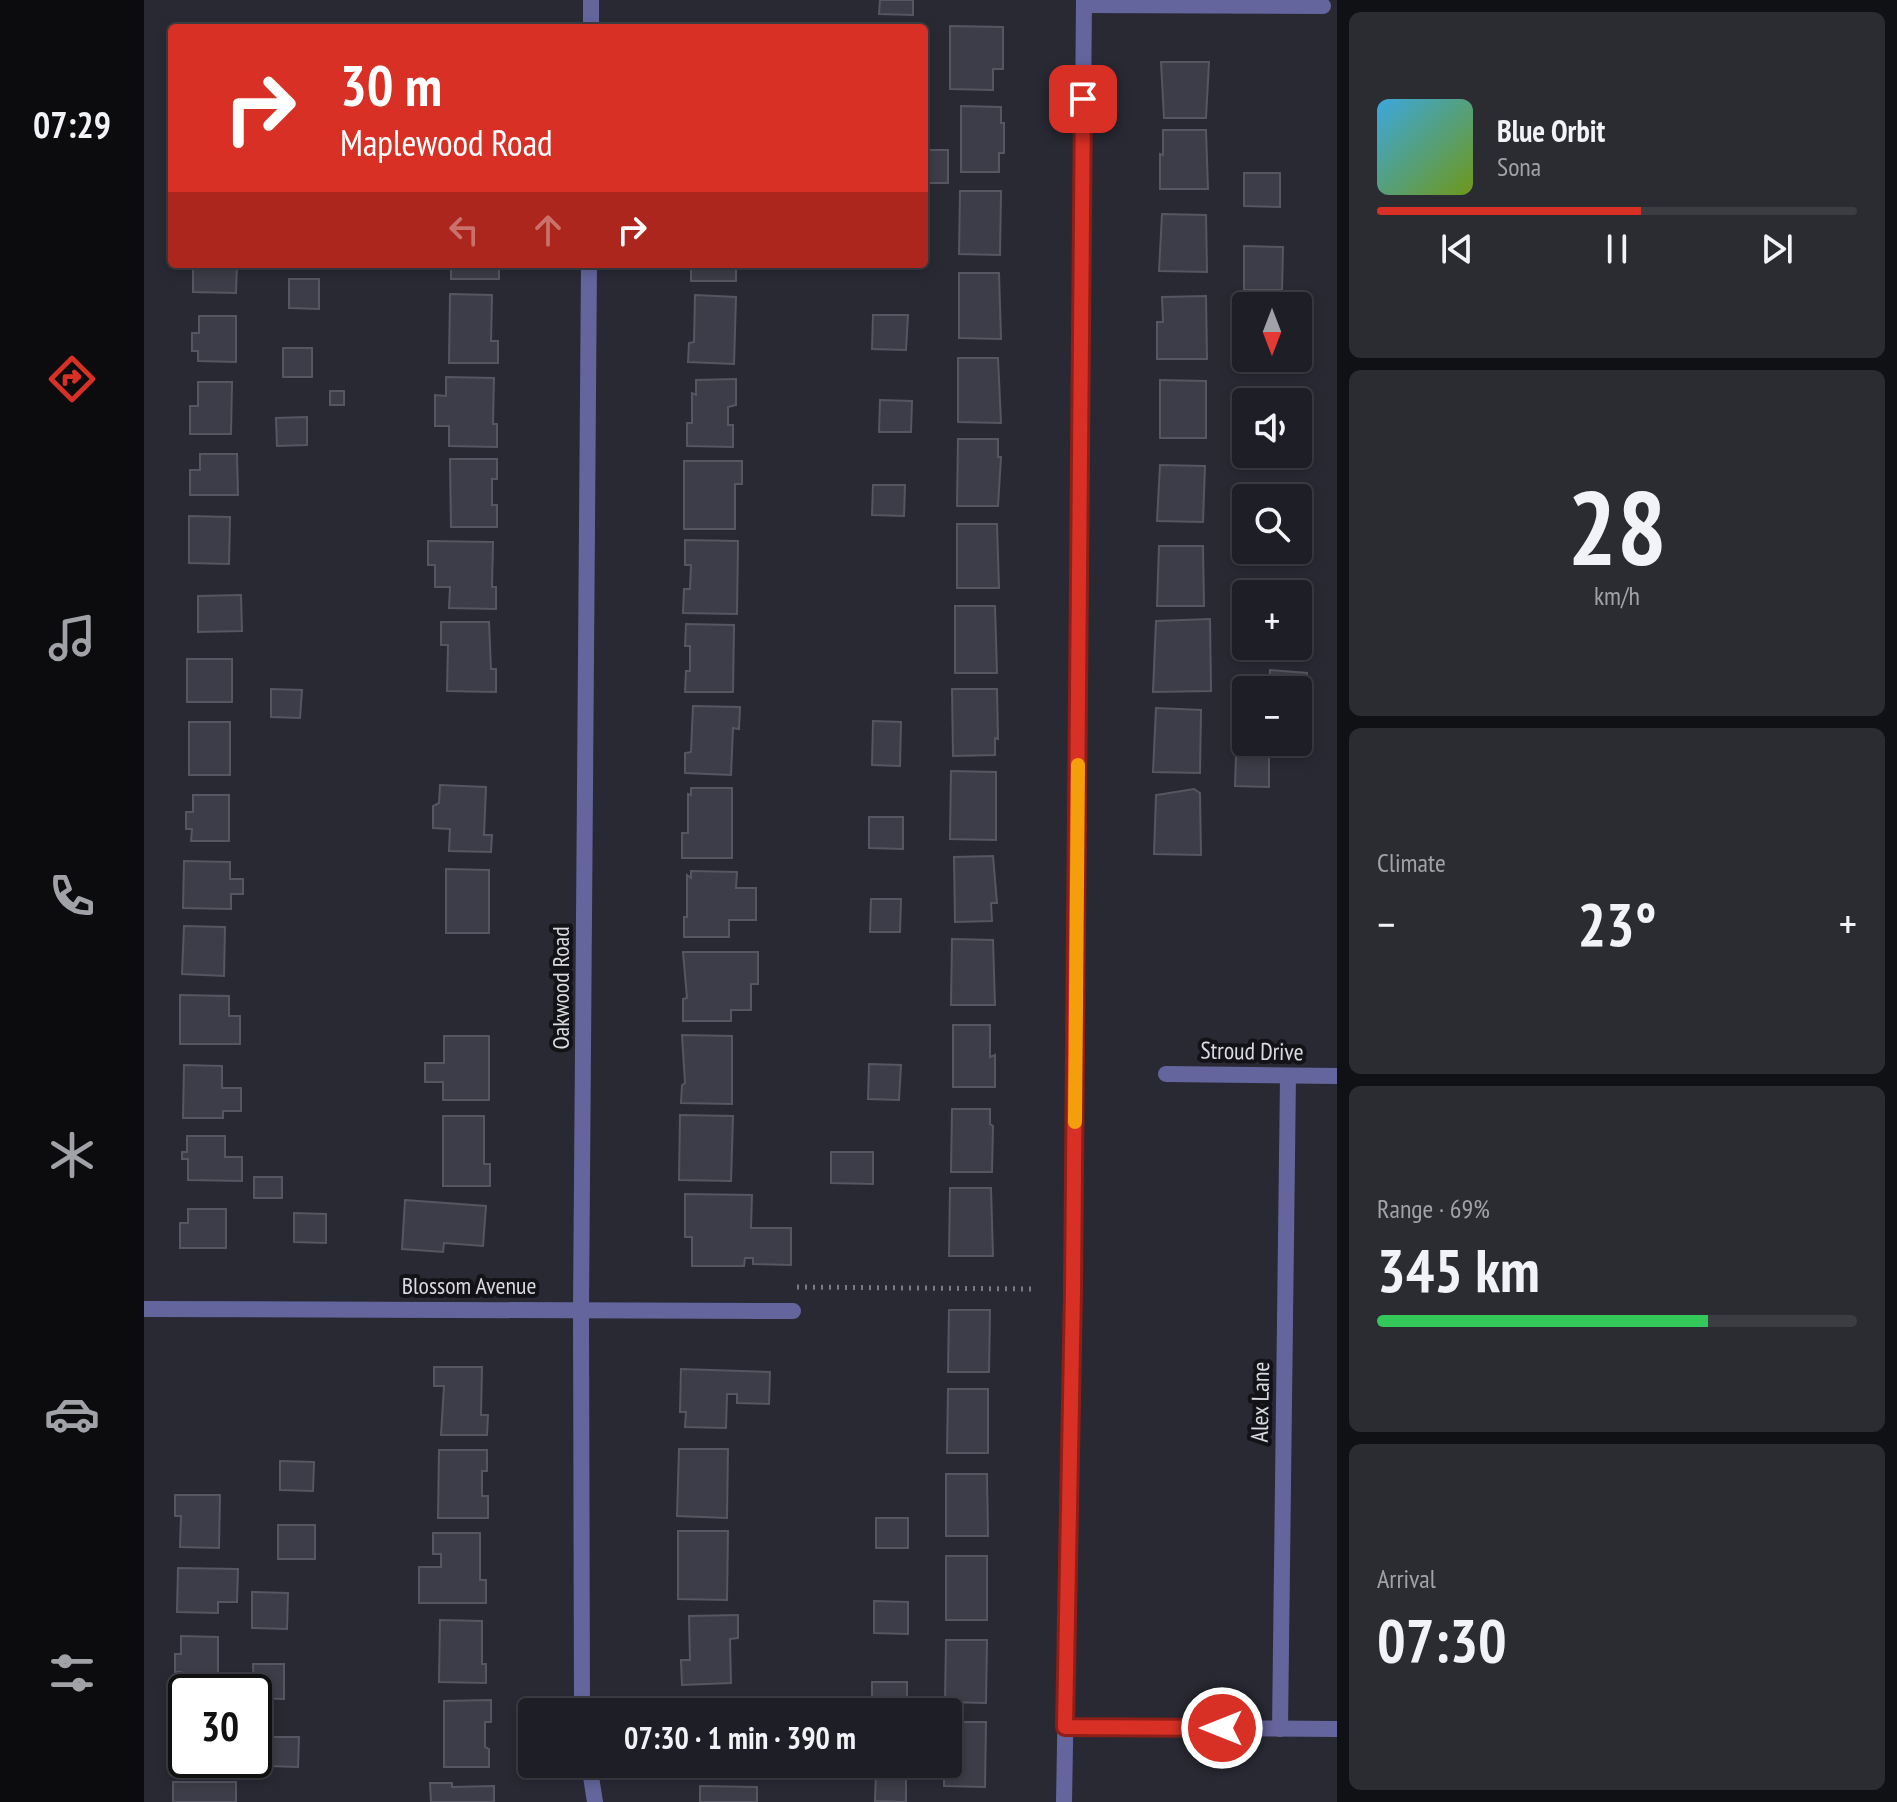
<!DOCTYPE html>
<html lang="en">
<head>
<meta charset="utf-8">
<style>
  :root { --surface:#1e1f26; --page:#2b2c32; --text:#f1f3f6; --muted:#a1a2a7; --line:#3c3d43; --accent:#d93025 }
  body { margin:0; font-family:"PT Sans Narrow",sans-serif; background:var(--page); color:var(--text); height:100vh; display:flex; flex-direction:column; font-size:30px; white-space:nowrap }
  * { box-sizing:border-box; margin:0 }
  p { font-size:26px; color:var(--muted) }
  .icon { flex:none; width:44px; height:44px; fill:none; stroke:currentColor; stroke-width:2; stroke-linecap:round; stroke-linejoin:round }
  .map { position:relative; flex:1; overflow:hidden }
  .drawer { display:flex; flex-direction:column; gap:12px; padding:12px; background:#101115; width:560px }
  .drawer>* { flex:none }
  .guide { position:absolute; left:24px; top:24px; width:760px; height:244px; border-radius:8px; box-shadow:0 4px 12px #0003,0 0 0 2px var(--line); background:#d93025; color:#fff; overflow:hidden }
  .needle { width:52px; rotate:180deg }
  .tools { position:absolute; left:1088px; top:292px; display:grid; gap:16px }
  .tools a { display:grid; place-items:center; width:80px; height:80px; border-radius:8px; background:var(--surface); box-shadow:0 4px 12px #0003,0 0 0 2px var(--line); font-size:40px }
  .speed { position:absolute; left:24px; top:1674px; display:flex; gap:16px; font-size:40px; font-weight:700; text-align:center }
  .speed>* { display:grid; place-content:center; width:104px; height:104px; border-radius:50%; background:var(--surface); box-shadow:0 4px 12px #0003,0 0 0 2px var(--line); line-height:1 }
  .speed .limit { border:4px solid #111; border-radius:12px; background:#fff; color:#111 }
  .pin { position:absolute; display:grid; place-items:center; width:68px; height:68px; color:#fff; margin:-34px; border-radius:16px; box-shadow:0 4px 12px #0006 }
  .me { position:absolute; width:88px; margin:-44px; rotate:270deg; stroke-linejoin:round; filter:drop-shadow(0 0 6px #0008) }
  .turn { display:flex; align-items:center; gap:28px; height:168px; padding:0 40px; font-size:36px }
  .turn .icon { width:104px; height:104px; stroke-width:2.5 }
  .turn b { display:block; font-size:56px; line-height:68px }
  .lanes { display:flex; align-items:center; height:76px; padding:0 40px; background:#0003; justify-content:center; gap:40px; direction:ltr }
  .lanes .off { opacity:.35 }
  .big { font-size:60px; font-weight:700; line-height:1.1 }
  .drawer .widget { flex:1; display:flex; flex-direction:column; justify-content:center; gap:12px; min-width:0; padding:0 28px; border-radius:12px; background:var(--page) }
  .drawer .dial { align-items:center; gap:0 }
  .dial b { font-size:104px; line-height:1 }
  .song { display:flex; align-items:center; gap:24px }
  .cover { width:96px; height:96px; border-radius:12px; background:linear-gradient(135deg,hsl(200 70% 55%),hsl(80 70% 35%)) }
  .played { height:8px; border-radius:4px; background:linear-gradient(90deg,var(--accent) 55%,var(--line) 55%) }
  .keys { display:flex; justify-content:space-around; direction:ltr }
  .heat { display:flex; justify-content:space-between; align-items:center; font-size:44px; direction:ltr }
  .charge { height:12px; border-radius:6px; background:linear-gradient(90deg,#34c759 69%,var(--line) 0) }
  .trip { position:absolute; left:374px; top:1698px; width:444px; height:80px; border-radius:8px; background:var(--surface); box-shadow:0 4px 12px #0003,0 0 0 2px var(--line); font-weight:700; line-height:80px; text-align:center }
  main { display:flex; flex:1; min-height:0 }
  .dock { display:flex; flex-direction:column; width:144px; justify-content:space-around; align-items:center; background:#0c0c0f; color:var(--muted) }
  .dock .icon { width:56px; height:56px }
  .dock .current { color:var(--accent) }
  .dock b { font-size:36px; color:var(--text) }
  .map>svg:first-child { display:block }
</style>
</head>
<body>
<main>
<nav class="dock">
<b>07:29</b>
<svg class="icon current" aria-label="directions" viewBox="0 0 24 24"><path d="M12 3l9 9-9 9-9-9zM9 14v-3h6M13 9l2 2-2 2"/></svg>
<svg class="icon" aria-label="music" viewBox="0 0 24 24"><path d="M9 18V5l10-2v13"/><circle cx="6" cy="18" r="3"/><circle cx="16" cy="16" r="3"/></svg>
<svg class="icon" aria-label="phone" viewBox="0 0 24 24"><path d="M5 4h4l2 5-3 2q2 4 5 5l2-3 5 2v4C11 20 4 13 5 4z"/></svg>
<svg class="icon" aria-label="climate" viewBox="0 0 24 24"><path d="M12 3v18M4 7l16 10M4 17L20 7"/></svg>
<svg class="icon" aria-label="car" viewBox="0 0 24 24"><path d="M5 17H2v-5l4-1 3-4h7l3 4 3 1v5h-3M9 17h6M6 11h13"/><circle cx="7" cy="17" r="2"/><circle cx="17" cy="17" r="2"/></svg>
<svg class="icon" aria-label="filters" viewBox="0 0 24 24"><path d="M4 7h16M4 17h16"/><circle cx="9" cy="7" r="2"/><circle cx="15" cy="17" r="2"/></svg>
</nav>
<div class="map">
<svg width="1193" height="1802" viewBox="0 0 1193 1802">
  <rect width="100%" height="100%" fill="#282933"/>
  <g fill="#3c3d48" stroke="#555661" stroke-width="2">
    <path d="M 736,0 L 769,0 L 769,15 L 735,14 Z"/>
    <path d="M 806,26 L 859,27 L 859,69 L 849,69 L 849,90 L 806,89 Z"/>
    <path d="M 1017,62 L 1065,62 L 1062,118 L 1020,118 Z"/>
    <path d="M 817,106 L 857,107 L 857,123 L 860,123 L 860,153 L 855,153 L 855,172 L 817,172 Z"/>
    <path d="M 1019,130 L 1062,130 L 1064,189 L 1016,189 L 1016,154 L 1019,155 Z"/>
    <rect x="780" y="150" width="24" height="33"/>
    <path d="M 1100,173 L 1136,173 L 1136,207 L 1100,206 Z"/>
    <path d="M 816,191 L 857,191 L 856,255 L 815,254 Z"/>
    <path d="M 1018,214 L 1062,215 L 1063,272 L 1015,271 Z"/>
    <path d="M 1100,246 L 1139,247 L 1138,290 L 1100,290 Z"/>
    <path d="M 49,264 L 93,264 L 92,293 L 49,292 Z"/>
    <rect x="307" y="264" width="48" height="15"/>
    <rect x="547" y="264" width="45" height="17"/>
    <path d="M 815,273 L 855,273 L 857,339 L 815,338 Z"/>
    <path d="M 145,279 L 175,279 L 175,309 L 145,308 Z"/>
    <path d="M 306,294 L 348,295 L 347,341 L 354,341 L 354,363 L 305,363 Z"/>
    <path d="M 551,295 L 592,297 L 590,364 L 544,362 L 545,343 L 550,342 Z"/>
    <path d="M 1062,296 L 1063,359 L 1013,359 L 1013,322 L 1019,322 L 1018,297 Z"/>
    <path d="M 729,315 L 764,315 L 762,350 L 728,349 Z"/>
    <path d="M 55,316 L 92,316 L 92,362 L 54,361 L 54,351 L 48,351 L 48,333 L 55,333 Z"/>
    <rect x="139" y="348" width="29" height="29"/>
    <path d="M 814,358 L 854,358 L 857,423 L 814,422 Z"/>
    <rect x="1112" y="358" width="30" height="12"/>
    <path d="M 302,377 L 350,378 L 349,424 L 353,424 L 353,447 L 305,446 L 305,426 L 291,426 L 291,395 L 302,396 Z"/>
    <path d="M 592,379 L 592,405 L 584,407 L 584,425 L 589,425 L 589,447 L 543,446 L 543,423 L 548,423 L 548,393 L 552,395 L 552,380 Z"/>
    <path d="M 1016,380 L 1062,381 L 1062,438 L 1016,438 Z"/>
    <path d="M 54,382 L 88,382 L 87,434 L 46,434 L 46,406 L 54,406 Z"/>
    <rect x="186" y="391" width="14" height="14"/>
    <path d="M 736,400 L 768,401 L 767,432 L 735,432 Z"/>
    <path d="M 163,417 L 163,445 L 133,446 L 132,418 Z"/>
    <path d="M 814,439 L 854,439 L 854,457 L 857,457 L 854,506 L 813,506 Z"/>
    <path d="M 56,454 L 93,454 L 94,495 L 46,495 L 46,470 L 56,470 Z"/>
    <path d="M 306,459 L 353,459 L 353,479 L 348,479 L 348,505 L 353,505 L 353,527 L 307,527 Z"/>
    <path d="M 540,461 L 598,461 L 598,484 L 591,484 L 591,529 L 540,529 Z"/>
    <path d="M 1016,465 L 1061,466 L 1059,522 L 1013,521 Z"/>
    <path d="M 729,485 L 761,485 L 760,516 L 728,515 Z"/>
    <path d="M 1154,500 L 1163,500 L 1162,536 L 1154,536 Z"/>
    <path d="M 45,516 L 86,517 L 85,564 L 45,563 Z"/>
    <path d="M 813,524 L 853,524 L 855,588 L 813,588 Z"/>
    <path d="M 541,540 L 594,541 L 593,614 L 539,613 L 540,589 L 546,589 L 547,565 L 541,565 Z"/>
    <path d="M 284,541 L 349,542 L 348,587 L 352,587 L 352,609 L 305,608 L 306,587 L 291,587 L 291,565 L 284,565 Z"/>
    <path d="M 1015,546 L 1059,546 L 1060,606 L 1013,606 Z"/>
    <path d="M 97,595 L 98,631 L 54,632 L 54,596 Z"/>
    <path d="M 811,606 L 851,606 L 853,673 L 811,673 Z"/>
    <path d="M 1066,619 L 1067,691 L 1009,692 L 1012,621 Z"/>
    <path d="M 297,622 L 345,622 L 347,669 L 352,669 L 352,692 L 303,691 L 304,645 L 297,645 Z"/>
    <path d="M 542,624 L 590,625 L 589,692 L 541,692 L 542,671 L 546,671 L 546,646 L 541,646 Z"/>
    <rect x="43" y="659" width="45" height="43"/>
    <path d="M 1126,670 L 1163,673 L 1160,706 L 1154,706 L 1154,690 L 1125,690 Z"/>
    <path d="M 127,689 L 158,690 L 156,718 L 127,717 Z"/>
    <path d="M 808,689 L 853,689 L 854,739 L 851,738 L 851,755 L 809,756 Z"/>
    <path d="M 549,706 L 596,707 L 595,729 L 589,728 L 587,775 L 541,773 L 541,753 L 547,752 Z"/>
    <path d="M 1012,708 L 1057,710 L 1056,773 L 1009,772 Z"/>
    <path d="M 729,721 L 757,722 L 756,766 L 728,765 Z"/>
    <rect x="45" y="722" width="41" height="53"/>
    <path d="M 1092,754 L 1125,754 L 1125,787 L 1091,786 Z"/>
    <path d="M 807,771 L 852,772 L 852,840 L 806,839 Z"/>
    <path d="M 296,785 L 342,787 L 340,835 L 348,835 L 347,852 L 305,851 L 306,829 L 289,828 L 289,806 L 295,803 Z"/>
    <path d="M 547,788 L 588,788 L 588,858 L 538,858 L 538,833 L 544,833 L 544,794 L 547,795 Z"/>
    <path d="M 1050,789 L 1056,793 L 1057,855 L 1010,854 L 1012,795 Z"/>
    <path d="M 49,795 L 85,795 L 85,841 L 47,841 L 48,829 L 42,829 L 42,812 L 49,812 Z"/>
    <path d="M 725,817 L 759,817 L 759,849 L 725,848 Z"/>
    <path d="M 849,856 L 853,903 L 847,903 L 848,921 L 811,922 L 810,857 Z"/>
    <path d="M 40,861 L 86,862 L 86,879 L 99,879 L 99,894 L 87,894 L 87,909 L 39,908 Z"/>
    <path d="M 302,869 L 345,870 L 345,933 L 302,933 Z"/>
    <path d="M 547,871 L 593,872 L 592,888 L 612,888 L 612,920 L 585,920 L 585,937 L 540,937 L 540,917 L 543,917 L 543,875 L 547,878 Z"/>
    <path d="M 727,899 L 757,899 L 756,932 L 726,932 Z"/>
    <path d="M 40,926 L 81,927 L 80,976 L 38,974 Z"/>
    <path d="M 808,939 L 849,940 L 851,1005 L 807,1005 Z"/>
    <path d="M 539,952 L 614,952 L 614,984 L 607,984 L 607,1010 L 587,1010 L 587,1021 L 539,1021 L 539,999 L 543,998 Z"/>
    <path d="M 36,995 L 85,996 L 85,1016 L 96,1016 L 96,1044 L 36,1044 Z"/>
    <path d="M 809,1025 L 846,1025 L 846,1057 L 851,1055 L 851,1087 L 809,1087 Z"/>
    <path d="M 538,1035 L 588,1036 L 588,1104 L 537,1103 L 538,1085 L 541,1083 Z"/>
    <path d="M 300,1036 L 345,1036 L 345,1100 L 299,1100 L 299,1082 L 281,1082 L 281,1063 L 300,1063 Z"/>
    <path d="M 725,1064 L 757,1065 L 755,1100 L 724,1099 Z"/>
    <path d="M 40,1065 L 78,1066 L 78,1088 L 97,1088 L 97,1111 L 79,1111 L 79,1118 L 39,1118 Z"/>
    <path d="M 808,1109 L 846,1109 L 846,1124 L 849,1126 L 848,1172 L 807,1172 Z"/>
    <path d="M 536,1115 L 589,1116 L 587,1181 L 535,1180 Z"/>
    <path d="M 299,1116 L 340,1116 L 340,1164 L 346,1164 L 346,1186 L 299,1186 Z"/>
    <path d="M 43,1136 L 81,1136 L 81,1157 L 98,1157 L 98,1181 L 44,1180 L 44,1159 L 38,1159 L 38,1152 L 43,1152 Z"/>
    <path d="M 687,1152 L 729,1152 L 729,1184 L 687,1183 Z"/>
    <rect x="110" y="1177" width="28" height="21"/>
    <path d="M 806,1188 L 847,1188 L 849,1256 L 805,1256 Z"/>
    <path d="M 541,1194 L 608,1195 L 607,1228 L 647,1228 L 647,1265 L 609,1264 L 609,1258 L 601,1258 L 600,1266 L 548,1266 L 548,1237 L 541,1237 Z"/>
    <path d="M 261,1200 L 342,1206 L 339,1246 L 300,1243 L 299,1252 L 258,1249 Z"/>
    <path d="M 44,1209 L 82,1209 L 82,1248 L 36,1248 L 36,1223 L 44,1223 Z"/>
    <path d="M 150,1213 L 182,1214 L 182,1243 L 150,1242 Z"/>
    <path d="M 805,1310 L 846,1310 L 845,1372 L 804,1372 Z"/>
    <path d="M 290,1367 L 338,1367 L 337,1415 L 344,1415 L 343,1435 L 297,1435 L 300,1386 L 290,1386 Z"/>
    <path d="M 537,1369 L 626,1372 L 625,1404 L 593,1403 L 593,1394 L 583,1394 L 582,1428 L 541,1427 L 542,1412 L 536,1412 Z"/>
    <path d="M 804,1389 L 844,1389 L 844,1453 L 803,1453 Z"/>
    <path d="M 535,1449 L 584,1449 L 583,1518 L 533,1516 Z"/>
    <path d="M 295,1450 L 343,1450 L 343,1471 L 338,1471 L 338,1496 L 344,1496 L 344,1518 L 294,1518 Z"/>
    <path d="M 136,1461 L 170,1462 L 169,1491 L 136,1490 Z"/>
    <path d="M 802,1474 L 843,1474 L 844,1536 L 802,1536 Z"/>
    <path d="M 31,1495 L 76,1495 L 75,1548 L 36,1547 L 37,1516 L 31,1516 Z"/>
    <rect x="732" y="1518" width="32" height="30"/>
    <rect x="134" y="1525" width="37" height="34"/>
    <path d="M 534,1531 L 584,1531 L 583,1600 L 534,1599 Z"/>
    <path d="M 289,1533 L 336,1533 L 336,1580 L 342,1580 L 342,1603 L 275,1603 L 275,1567 L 297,1567 L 297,1554 L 289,1554 Z"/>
    <rect x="802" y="1556" width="41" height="64"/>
    <path d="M 34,1568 L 94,1569 L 93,1602 L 74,1602 L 74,1613 L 33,1612 Z"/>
    <path d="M 108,1592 L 144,1593 L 143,1629 L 108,1628 Z"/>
    <path d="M 730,1601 L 764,1602 L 764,1634 L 730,1633 Z"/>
    <path d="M 594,1615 L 594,1638 L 586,1639 L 587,1683 L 538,1685 L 537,1660 L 546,1660 L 545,1616 Z"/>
    <path d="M 296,1620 L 338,1621 L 338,1664 L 342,1664 L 342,1683 L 295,1682 Z"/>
    <path d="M 37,1636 L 74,1637 L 74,1682 L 37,1682 L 37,1672 L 31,1672 L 31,1654 L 37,1654 Z"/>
    <path d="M 802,1640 L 843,1640 L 842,1703 L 801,1702 Z"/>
    <path d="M 109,1664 L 140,1664 L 140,1699 L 110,1698 Z"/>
    <rect x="728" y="1682" width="35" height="30"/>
    <path d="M 544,1698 L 595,1699 L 594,1712 L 544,1712 Z"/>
    <path d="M 347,1700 L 347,1722 L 341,1722 L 341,1747 L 345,1749 L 345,1767 L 300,1767 L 300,1701 Z"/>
    <path d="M 31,1705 L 42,1706 L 42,1753 L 29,1752 Z"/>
    <path d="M 804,1722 L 842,1722 L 841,1787 L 800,1786 L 800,1764 L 804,1764 Z"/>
    <path d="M 125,1737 L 155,1737 L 154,1767 L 125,1766 Z"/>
    <path d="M 543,1764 L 594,1764 L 594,1768 L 543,1767 Z"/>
    <path d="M 732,1770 L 762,1770 L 762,1802 L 731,1801 Z"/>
    <rect x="29" y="1782" width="63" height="20"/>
    <path d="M 286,1783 L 308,1783 L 308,1787 L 350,1786 L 350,1802 L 287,1802 Z"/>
    <path d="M 556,1786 L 613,1787 L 613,1802 L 556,1802 Z"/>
  </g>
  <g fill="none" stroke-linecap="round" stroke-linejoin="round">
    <path stroke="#797a82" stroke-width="5" stroke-dasharray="2 6" stroke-linecap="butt" d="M 653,1287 L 888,1289"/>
    <g stroke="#64659c" stroke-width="16">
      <path d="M 940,5 L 1179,6"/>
      <path d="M 447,28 L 447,0"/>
      <path d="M 1022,1074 L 1193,1076"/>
      <path d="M 0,1309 L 649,1311"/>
      <path d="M 438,1712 L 437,1309 L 445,264"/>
      <path d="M 921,1727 L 1193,1729"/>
      <path d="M 1136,1729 L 1144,1076"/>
      <path d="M 445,1764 L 451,1802"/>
      <path d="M 920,1802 L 929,1291 L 940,0"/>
    </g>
  </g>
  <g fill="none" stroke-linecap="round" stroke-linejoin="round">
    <defs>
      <path id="route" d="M 939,99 L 929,1291 L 921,1727 L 1078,1728"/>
    </defs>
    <use href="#route" stroke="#8d1f18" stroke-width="20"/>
    <use href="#route" stroke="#d93025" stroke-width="14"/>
    <path stroke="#f59e0b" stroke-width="14" d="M 931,1122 L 934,765"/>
  </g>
  <g text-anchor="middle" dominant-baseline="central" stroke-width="8" stroke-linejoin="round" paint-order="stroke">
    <g font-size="24" fill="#dadbe1" stroke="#121217">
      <text transform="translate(416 988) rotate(-90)">Oakwood Road</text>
      <text transform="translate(1108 1051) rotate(1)">Stroud Drive</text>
      <text x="325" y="1285">Blossom Avenue</text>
      <text transform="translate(1116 1402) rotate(-89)">Alex Lane</text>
    </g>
  </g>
</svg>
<div class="tools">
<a><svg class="needle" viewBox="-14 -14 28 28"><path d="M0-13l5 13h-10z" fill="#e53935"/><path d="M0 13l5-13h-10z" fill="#a1a2a7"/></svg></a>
<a><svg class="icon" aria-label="sound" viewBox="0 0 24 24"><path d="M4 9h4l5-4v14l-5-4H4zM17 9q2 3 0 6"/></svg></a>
<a><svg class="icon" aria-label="search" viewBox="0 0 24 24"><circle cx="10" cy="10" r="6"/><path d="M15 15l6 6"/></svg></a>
<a>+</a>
<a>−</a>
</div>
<div class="speed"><div class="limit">30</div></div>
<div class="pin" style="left:939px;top:99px;background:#d93025"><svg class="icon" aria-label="arrive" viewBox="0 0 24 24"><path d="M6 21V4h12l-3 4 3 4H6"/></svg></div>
<svg class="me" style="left:1078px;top:1728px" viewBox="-20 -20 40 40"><circle r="17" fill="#d93025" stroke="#fff" stroke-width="3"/><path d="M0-11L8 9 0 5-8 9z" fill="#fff"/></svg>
<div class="trip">07:30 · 1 min · 390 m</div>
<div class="guide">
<div class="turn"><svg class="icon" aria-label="right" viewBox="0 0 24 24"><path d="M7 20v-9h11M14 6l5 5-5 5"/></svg><div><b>30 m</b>Maplewood Road</div></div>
<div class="lanes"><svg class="icon off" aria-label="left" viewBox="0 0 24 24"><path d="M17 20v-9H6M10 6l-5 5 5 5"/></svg><svg class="icon off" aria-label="ahead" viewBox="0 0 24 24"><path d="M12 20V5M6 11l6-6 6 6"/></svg><svg class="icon" aria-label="right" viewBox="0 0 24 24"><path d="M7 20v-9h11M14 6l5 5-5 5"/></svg></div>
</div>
</div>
<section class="drawer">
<div class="widget">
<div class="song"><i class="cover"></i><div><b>Blue Orbit</b><p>Sona</p></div></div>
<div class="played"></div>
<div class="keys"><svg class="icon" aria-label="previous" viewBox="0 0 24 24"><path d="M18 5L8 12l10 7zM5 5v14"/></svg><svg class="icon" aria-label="pause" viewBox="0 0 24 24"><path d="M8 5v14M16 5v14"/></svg><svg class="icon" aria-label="next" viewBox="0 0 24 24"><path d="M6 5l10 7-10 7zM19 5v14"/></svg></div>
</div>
<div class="widget dial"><b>28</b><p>km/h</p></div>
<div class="widget"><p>Climate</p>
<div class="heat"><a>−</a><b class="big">23°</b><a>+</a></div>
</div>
<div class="widget"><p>Range · 69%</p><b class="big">345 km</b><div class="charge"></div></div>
<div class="widget"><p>Arrival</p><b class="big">07:30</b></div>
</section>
</main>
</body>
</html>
